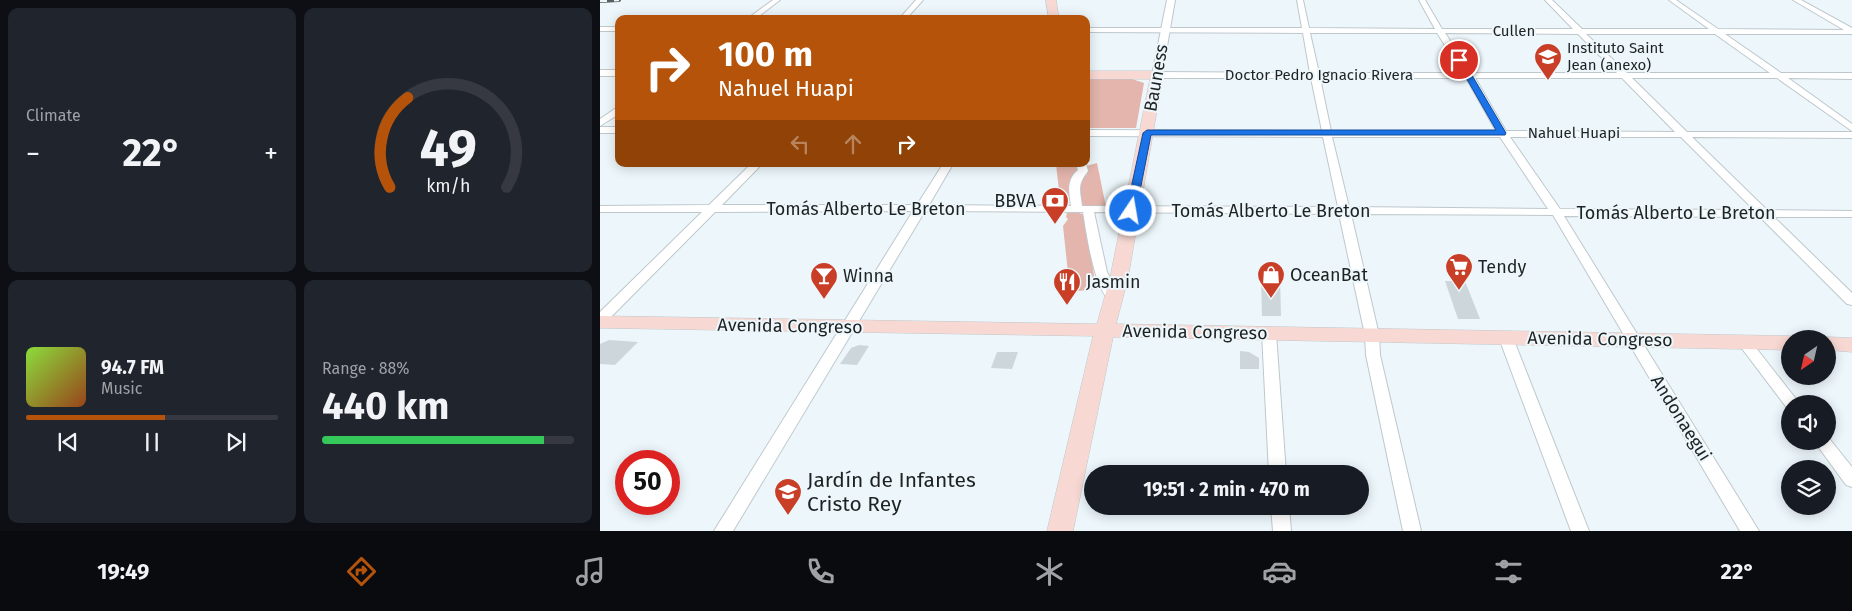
<!DOCTYPE html>
<html lang="en">
<head>
<meta charset="utf-8">
<style>
  :root { --surface:#171b24; --page:#20242c; --text:#f1f3f6; --muted:#9ea1a6; --line:#363941; --accent:#b45309 }
  body { margin:0; font-family:"Fira Sans",sans-serif; background:var(--page); color:var(--text); height:100vh; display:flex; flex-direction:column; font-size:19px; white-space:nowrap }
  * { box-sizing:border-box; margin:0 }
  p { font-size:16px; color:var(--muted) }
  .icon { flex:none; width:28px; height:28px; fill:none; stroke:currentColor; stroke-width:2; stroke-linecap:round; stroke-linejoin:round }
  .map { position:relative; flex:1; overflow:hidden }
  .panel { display:flex; flex-direction:column; gap:8px; padding:8px; background:#0d0f14; width:600px }
  .panel>* { flex:none }
  .top-card { position:absolute; left:15px; top:15px; width:475px; height:152px; border-radius:10px; box-shadow:0 2px 12px #0003; background:#b45309; color:#fff; overflow:hidden }
  .needle { width:32px; rotate:214deg }
  .fabs { position:absolute; left:1181px; top:330px; display:grid; gap:10px }
  .fabs a { display:grid; place-items:center; width:55px; height:55px; border-radius:50%; background:var(--surface); box-shadow:0 2px 12px #0003; font-size:25px }
  .speed { position:absolute; left:15px; top:450px; display:flex; gap:10px; font-size:25px; font-weight:700; text-align:center }
  .speed>* { display:grid; place-content:center; width:65px; height:65px; border-radius:50%; background:var(--surface); box-shadow:0 2px 12px #0003; line-height:1 }
  .speed .limit { border:8px solid #d22; background:#fff; color:#111 }
  .pin { position:absolute; display:grid; place-items:center; width:42px; height:42px; color:#fff; margin:-21px; border:2px solid #fff; border-radius:50%; box-shadow:0 1px 5px #0007 }
  .me { position:absolute; width:55px; margin:-28px; rotate:12deg; stroke-linejoin:round; filter:drop-shadow(0 0 4px #0008) }
  .turn { display:flex; align-items:center; gap:18px; height:105px; padding:0 20px; font-size:22px }
  .turn .icon { width:65px; height:65px; stroke-width:2.5 }
  .turn b { display:block; font-size:35px; line-height:42px }
  .lanes { display:flex; align-items:center; height:48px; padding:0 20px; background:#0003; justify-content:center; gap:25px; direction:ltr }
  .lanes .off { opacity:.35 }
  .big { font-size:38px; font-weight:700; line-height:1.1 }
  .panel .tile { flex:1; display:flex; flex-direction:column; justify-content:center; gap:8px; min-width:0; padding:0 18px; border-radius:10px; background:var(--page) }
  .panel .dial { align-items:center; gap:0 }
  .dial svg { height:130px; overflow:visible; fill:none; stroke:var(--line); stroke-width:7; stroke-linecap:round; text-anchor:middle }
  .dial text { fill:var(--text); stroke:none }
  .song { display:flex; align-items:center; gap:15px }
  .cover { width:60px; height:60px; border-radius:8px; background:linear-gradient(135deg,hsl(90 70% 55%),hsl(20 70% 35%)) }
  .played { height:5px; border-radius:2px; background:linear-gradient(90deg,var(--accent) 55%,var(--line) 55%) }
  .keys { display:flex; justify-content:space-around; direction:ltr }
  .heat { display:flex; justify-content:space-between; align-items:center; font-size:28px; direction:ltr }
  .charge { height:8px; border-radius:4px; background:linear-gradient(90deg,#34c759 88%,var(--line) 0) }
  .panel .tiles { flex:1; display:grid; gap:8px; grid-template-columns:repeat(2,1fr) }
  .trip { position:absolute; left:484px; top:465px; width:285px; height:50px; border-radius:25px; background:var(--surface); box-shadow:0 2px 12px #0003; font-weight:700; line-height:50px; text-align:center }
  .menu { display:flex; height:80px; justify-content:space-around; align-items:center; background:#090b0e; color:var(--muted) }
  .menu .icon { width:35px; height:35px }
  .menu .active { color:var(--accent) }
  .menu b { font-size:22px; color:var(--text) }
  main { display:flex; flex:1; min-height:0 }
  .map>svg:first-child { display:block }
</style>
</head>
<body>
<main>
<section class="panel">
<div class="tiles">
<div class="tile"><p>Climate</p>
<div class="heat"><a>−</a><b class="big">22°</b><a>+</a></div>
</div>
<div class="tile dial"><svg viewBox="0 0 100 80">
<path d="M14 69A42 42 0 1 1 86 69"/>
<path d="M14 69A42 42 0 0 1 25 14" stroke="#b45309"/>
<text x="50" y="56" font-size="32" font-weight="700">49</text>
<text x="50" y="72" font-size="11">km/h</text>
</svg></div>
<div class="tile">
<div class="song"><i class="cover"></i><div><b>94.7 FM</b><p>Music</p></div></div>
<div class="played"></div>
<div class="keys"><svg class="icon" aria-label="previous" viewBox="0 0 24 24"><path d="M18 5L8 12l10 7zM5 5v14"/></svg><svg class="icon" aria-label="pause" viewBox="0 0 24 24"><path d="M8 5v14M16 5v14"/></svg><svg class="icon" aria-label="next" viewBox="0 0 24 24"><path d="M6 5l10 7-10 7zM19 5v14"/></svg></div>
</div>
<div class="tile"><p>Range · 88%</p><b class="big">440 km</b><div class="charge"></div></div>
</div>
</section>
<div class="map">
<svg width="1252" height="531" viewBox="0 0 1252 531">
  <rect width="100%" height="100%" fill="#edf7fb"/>
  <g fill="#e3b5ac">
    <path d="M 486,79 L 532,79 L 544,83 L 536,128 L 486,128 Z"/>
    <path d="M 497,163 L 505,202 L 507,208 L 484,207 L 479,202 L 480,177 L 487,175 L 486,166 Z"/>
    <path d="M 456,164 L 477,164 L 479,171 C 468,178 471,186 473,199 L 460,200 Z"/>
    <path d="M 476,212 L 485,215 L 496,289 L 470,292 L 463,226 L 468,219 L 466,217 L 467,213 Z"/>
  </g>
  <g fill="#cdd7db">
    <path d="M 661,274 L 680,275 L 681,316 L 662,316 Z"/>
    <path d="M 845,281 L 865,281 L 880,319 L 858,319 Z"/>
    <path d="M 9,340 L 38,342 L 15,365 L 0,364 L 0,344 Z"/>
    <path d="M 259,345 L 269,346 L 257,365 L 240,364 L 251,348 Z"/>
    <path d="M 640,351 L 649,352 L 659,358 L 659,369 L 640,369 Z"/>
    <path d="M 397,352 L 418,352 L 412,369 L 391,368 Z"/>
  </g>
  <g fill="none" stroke-linecap="round" stroke-linejoin="round">
    <defs>
      <g id="minor">
        <path d="M 173,0 L 180,0 L 155,19 L 147,19 Z"/>
        <path d="M 316,0 L 323,0 L 306,19 L 299,19 Z"/>
        <path d="M 697,0 L 703,0 L 709,28 L 835,29 L 819,0 L 825,0 L 842,29 L 973,29 L 945,0 L 952,0 L 982,29 L 1109,29 L 1069,0 L 1076,0 L 1118,29 L 1244,30 L 1193,0 L 1201,0 L 1252,28 L 1252,34 L 1125,34 L 1181,73 L 1252,73 L 1252,79 L 1188,78 L 1252,124 L 1252,131 L 1177,78 L 1032,78 L 1087,132 L 1252,132 L 1252,138 L 1092,137 L 1167,210 L 1252,211 L 1252,217 L 1174,217 L 1252,293 L 1252,305 L 1247,304 L 1160,217 L 964,216 L 1159,531 L 1140,531 L 953,215 L 751,214 L 779,335 L 780,355 L 821,531 L 803,531 L 766,355 L 765,335 L 739,214 L 494,212 L 507,272 L 520,298 L 513,302 C 495,297 486,230 483,212 L 325,211 L 133,531 L 114,531 L 313,211 L 115,212 L 5,323 L 0,324 L 0,312 L 102,212 L 0,212 L 0,206 L 109,205 L 151,164 L 162,164 L 122,205 L 317,205 L 343,164 L 353,164 L 329,205 L 471,206 C 469,192 466,180 478,170 L 476,164 L 486,164 L 488,171 C 477,185 480,189 482,206 L 738,207 L 723,137 L 486,136 L 486,130 L 722,131 L 711,78 L 557,78 L 553,75 L 557,72 L 710,73 L 703,33 L 486,32 L 486,28 L 702,28 ZM 710,33 L 837,33 L 863,73 L 719,73 ZM 845,33 L 978,34 L 1017,73 L 872,73 ZM 986,34 L 1115,34 L 1170,73 L 1027,73 ZM 720,78 L 866,78 L 896,131 L 731,131 ZM 875,78 L 1022,78 L 1075,132 L 906,131 ZM 732,137 L 900,137 L 948,209 L 749,207 ZM 910,137 L 1081,137 L 1154,210 L 960,209 Z"/>
        <rect x="0" y="27" width="19" height="4"/>
        <rect x="0" y="70" width="19" height="6"/>
        <path d="M 19,106 L 19,114 L 0,126 L 0,119 Z"/>
        <rect x="0" y="127" width="19" height="6"/>
        <path d="M 669,328 L 674,330 L 676,333 L 686,474 L 669,474 L 662,333 L 664,330 Z"/>
        <path d="M 906,333 L 911,335 L 913,338 L 989,531 L 971,531 L 899,338 L 901,335 Z"/>
        <path d="M 1144,337 L 1149,339 L 1200,404 L 1190,404 L 1190,409 L 1187,408 L 1137,342 L 1139,339 Z"/>
        <path d="M 1228,437 L 1252,467 L 1252,487 L 1246,485 L 1214,441 L 1228,441 Z"/>
        <path d="M 671,506 L 689,506 L 691,531 L 673,531 Z"/>
      </g>
      <path id="tertiary" d="M 567,0 L 575,0 L 562,75 L 557,78 L 552,75 Z"/>
      <g id="secondary">
        <path d="M 446,0 L 456,0 L 459,19 L 449,19 Z"/>
        <path d="M 486,71 L 557,71 L 563,75 L 528,278 L 516,324 L 1190,336 L 1197,339 L 1190,339 L 1190,350 L 513,337 L 473,531 L 447,531 L 493,336 L 0,328 L 0,316 L 497,324 L 510,278 L 550,79 L 486,79 Z"/>
        <path d="M 1228,337 L 1252,338 L 1252,352 L 1228,350 L 1228,339 L 1223,339 Z"/>
      </g>
    </defs>
    <use href="#minor" stroke="#bec8cc" stroke-width="2"/>
    <use href="#tertiary" stroke="#bec8cc" stroke-width="2"/>
    <use href="#secondary" stroke="#bec8cc" stroke-width="1"/>
    <use href="#minor" fill="#fff" fill-rule="evenodd"/>
    <use href="#tertiary" fill="#fff" fill-rule="evenodd"/>
    <use href="#secondary" fill="#f8d8d2" fill-rule="evenodd"/>
    <defs>
      <path id="rail" d="M 0,1 L 19,0"/>
    </defs>
    <use href="#rail" stroke="#585e5f" stroke-width="4"/>
    <use href="#rail" stroke="#edf7fb" stroke-width="2.5" stroke-dasharray="7" stroke-linecap="butt"/>
  </g>
  <path fill="#1a73e8" stroke="#114b97" d="M 857,59 L 863,60 L 906,133 L 905,135 L 551,135 L 536,211 L 531,214 L 526,211 L 543,133 L 547,130 L 896,130 L 856,60 Z"/>
  <defs>
    <symbol id="school-pin" viewBox="-11 -11 22 30"><path d="M0 17L-7.5 6A9.5 9.5 0 1 1 7.5 6Z" fill="#c93e27" stroke="#edf7fb"/><path d="M0-5L7-2L0 1L-7-2ZM-4 1L0 2.5L4 1V4Q0 6-4 4Z" fill="#fff"/></symbol>
    <symbol id="bank-pin" viewBox="-11 -11 22 30"><path d="M0 17L-7.5 6A9.5 9.5 0 1 1 7.5 6Z" fill="#c93e27" stroke="#edf7fb"/><path d="M-6-4H6V4H-6ZM0-2.3a2.3 2.3 0 1 0 0 4.6a2.3 2.3 0 1 0 0-4.6Z" fill="#fff"/></symbol>
    <symbol id="supermarket-pin" viewBox="-11 -11 22 30"><path d="M0 17L-7.5 6A9.5 9.5 0 1 1 7.5 6Z" fill="#c93e27" stroke="#edf7fb"/><path d="M-6-5.5h2.5l.6 2H6L4.5 2H-2.5L-4.4-4H-6ZM-1.5 3.2a1.3 1.3 0 1 0 .1 0ZM3 3.2a1.3 1.3 0 1 0 .1 0Z" fill="#fff"/></symbol>
    <symbol id="shop-pin" viewBox="-11 -11 22 30"><path d="M0 17L-7.5 6A9.5 9.5 0 1 1 7.5 6Z" fill="#c93e27" stroke="#edf7fb"/><path d="M-5-2.5h2.3a2.7 3.5 0 0 1 5.4 0H5L5.5 6h-11ZM-1.5-2.5h3a1.5 2.3 0 0 0-3 0Z" fill="#fff"/></symbol>
    <symbol id="bar-pin" viewBox="-11 -11 22 30"><path d="M0 17L-7.5 6A9.5 9.5 0 1 1 7.5 6Z" fill="#c93e27" stroke="#edf7fb"/><path d="M-6-5H6L.8 .8V4.5H3.5V6h-7V4.5H-.8V.8Z" fill="#fff"/></symbol>
    <symbol id="restaurant-pin" viewBox="-11 -11 22 30"><path d="M0 17L-7.5 6A9.5 9.5 0 1 1 7.5 6Z" fill="#c93e27" stroke="#edf7fb"/><path d="M-5-6h1v4h1v-4h1v4h1v-4h1v5L-1.5 .5V6h-2V.5L-5-1ZM5-6V6H3V1.5H1.5Q1.5-4 5-6Z" fill="#fff"/></symbol>
  </defs>
  <g fill-rule="evenodd">
    <use href="#school-pin" x="932" y="41" width="32" height="43"/>
    <use href="#bank-pin" x="439" y="185" width="32" height="43"/>
    <use href="#supermarket-pin" x="843" y="251" width="32" height="43"/>
    <use href="#shop-pin" x="655" y="259" width="32" height="43"/>
    <use href="#bar-pin" x="208" y="260" width="32" height="43"/>
    <use href="#restaurant-pin" x="451" y="266" width="32" height="43"/>
    <use href="#school-pin" x="172" y="476" width="32" height="43"/>
  </g>
  <g text-anchor="middle" dominant-baseline="central" stroke-width="4" stroke-linejoin="round" paint-order="stroke">
    <g font-size="15" fill="#1e2223" stroke="#edf7fb">
      <text x="914" y="31">Cullen</text>
      <text x="719" y="75">Doctor Pedro Ignacio Rivera</text>
      <text x="974" y="133">Nahuel Huapi</text>
    </g>
    <g font-size="15" fill="#1e2223" stroke="#edf7fb" text-anchor="start">
      <text x="967" y="48">Instituto Saint<tspan x="967" dy="17">Jean (anexo)</tspan></text>
    </g>
    <g font-size="18" fill="#1e2223" stroke="#edf7fb">
      <text transform="translate(556 78) rotate(-80)">Bauness</text>
      <text x="266" y="209">Tomás Alberto Le Breton</text>
      <text x="671" y="211">Tomás Alberto Le Breton</text>
      <text x="1076" y="213">Tomás Alberto Le Breton</text>
      <text transform="translate(190 326) rotate(1)">Avenida Congreso</text>
      <text transform="translate(595 332) rotate(1)">Avenida Congreso</text>
      <text transform="translate(1000 339) rotate(1)">Avenida Congreso</text>
      <text transform="translate(1081 418) rotate(58)">Andonaegui</text>
    </g>
    <g font-size="18" fill="#1e2223" stroke="#edf7fb" text-anchor="start">
      <text x="436" y="201" text-anchor="end">BBVA</text>
      <text x="878" y="267">Tendy</text>
      <text x="690" y="275">OceanBat</text>
      <text x="243" y="276">Winna</text>
      <text x="486" y="282">Jasmin</text>
    </g>
    <g font-size="21" fill="#1e2223" stroke="#edf7fb" text-anchor="start">
      <text x="207" y="480">Jardín de Infantes<tspan x="207" dy="24">Cristo Rey</tspan></text>
    </g>
  </g>
</svg>
<div class="fabs">
<a><svg class="needle" viewBox="-14 -14 28 28"><path d="M0-13l5 13h-10z" fill="#e53935"/><path d="M0 13l5-13h-10z" fill="#9ea1a6"/></svg></a>
<a><svg class="icon" aria-label="sound" viewBox="0 0 24 24"><path d="M4 9h4l5-4v14l-5-4H4zM17 9q2 3 0 6"/></svg></a>
<a><svg class="icon" aria-label="layers" viewBox="0 0 24 24"><path d="M12 4l9 5-9 5-9-5zM3 14l9 5 9-5"/></svg></a>
</div>
<div class="speed"><div class="limit">50</div></div>
<div class="pin" style="left:859px;top:60px;background:#d93025"><svg class="icon" aria-label="arrive" viewBox="0 0 24 24"><path d="M6 21V4h12l-3 4 3 4H6"/></svg></div>
<svg class="me" style="left:531px;top:211px" viewBox="-20 -20 40 40"><circle r="17" fill="#1a73e8" stroke="#fff" stroke-width="3"/><path d="M0-11L8 9 0 5-8 9z" fill="#fff"/></svg>
<div class="trip">19:51 · 2 min · 470 m</div>
<div class="top-card">
<div class="turn"><svg class="icon" aria-label="right" viewBox="0 0 24 24"><path d="M7 20v-9h11M14 6l5 5-5 5"/></svg><div><b>100 m</b>Nahuel Huapi</div></div>
<div class="lanes"><svg class="icon off" aria-label="left" viewBox="0 0 24 24"><path d="M17 20v-9H6M10 6l-5 5 5 5"/></svg><svg class="icon off" aria-label="ahead" viewBox="0 0 24 24"><path d="M12 20V5M6 11l6-6 6 6"/></svg><svg class="icon" aria-label="right" viewBox="0 0 24 24"><path d="M7 20v-9h11M14 6l5 5-5 5"/></svg></div>
</div>
</div>
</main>
<nav class="menu">
<b>19:49</b>
<svg class="icon active" aria-label="directions" viewBox="0 0 24 24"><path d="M12 3l9 9-9 9-9-9zM9 14v-3h6M13 9l2 2-2 2"/></svg>
<svg class="icon" aria-label="music" viewBox="0 0 24 24"><path d="M9 18V5l10-2v13"/><circle cx="6" cy="18" r="3"/><circle cx="16" cy="16" r="3"/></svg>
<svg class="icon" aria-label="phone" viewBox="0 0 24 24"><path d="M5 4h4l2 5-3 2q2 4 5 5l2-3 5 2v4C11 20 4 13 5 4z"/></svg>
<svg class="icon" aria-label="climate" viewBox="0 0 24 24"><path d="M12 3v18M4 7l16 10M4 17L20 7"/></svg>
<svg class="icon" aria-label="car" viewBox="0 0 24 24"><path d="M5 17H2v-5l4-1 3-4h7l3 4 3 1v5h-3M9 17h6M6 11h13"/><circle cx="7" cy="17" r="2"/><circle cx="17" cy="17" r="2"/></svg>
<svg class="icon" aria-label="filters" viewBox="0 0 24 24"><path d="M4 7h16M4 17h16"/><circle cx="9" cy="7" r="2"/><circle cx="15" cy="17" r="2"/></svg>
<b>22°</b>
</nav>
</body>
</html>
